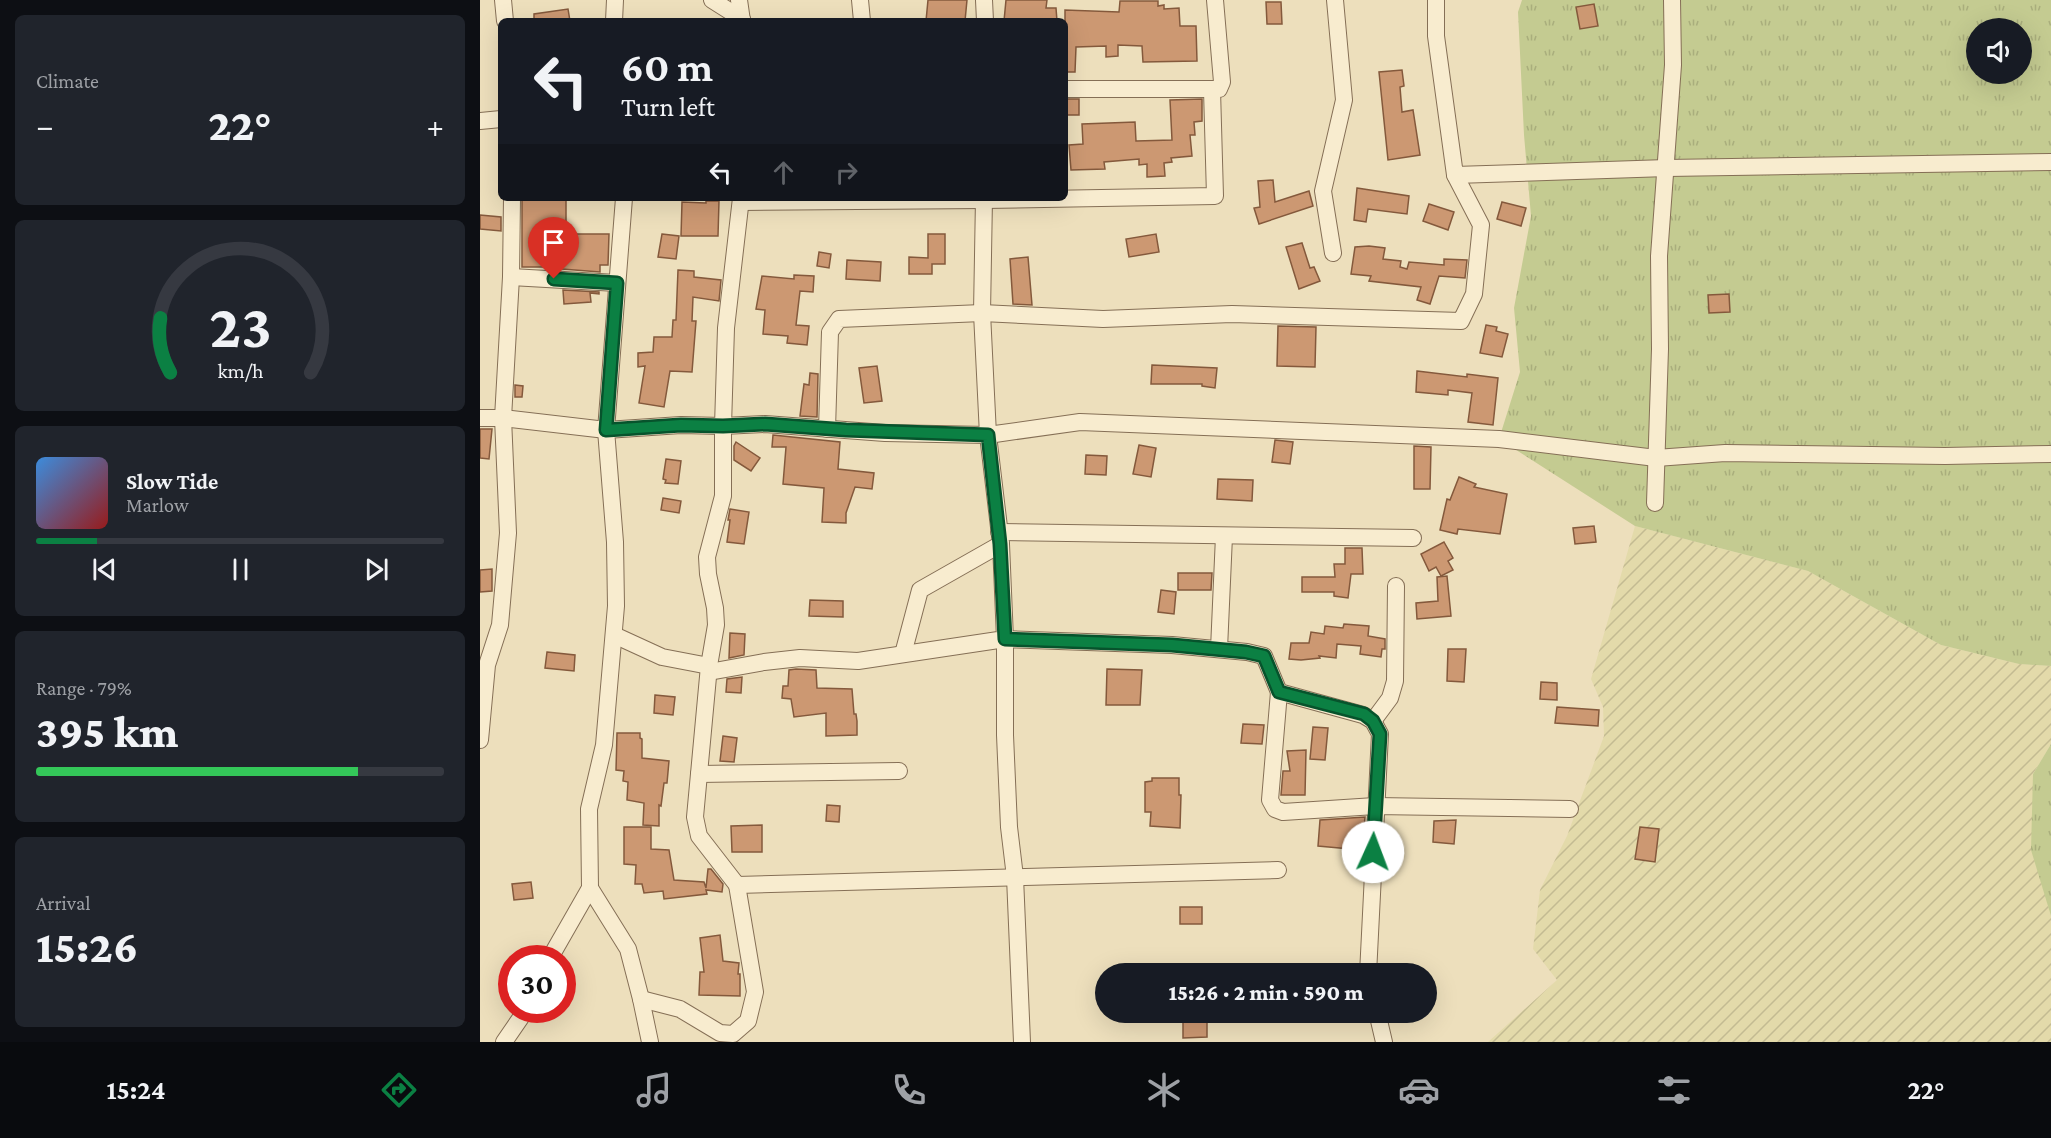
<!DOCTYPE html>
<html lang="en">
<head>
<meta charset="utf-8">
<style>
  :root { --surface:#171b24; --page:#20242c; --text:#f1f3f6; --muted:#9ea1a6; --line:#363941; --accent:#0b8043 }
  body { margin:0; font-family:"Crimson Pro",serif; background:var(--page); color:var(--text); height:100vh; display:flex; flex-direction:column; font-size:22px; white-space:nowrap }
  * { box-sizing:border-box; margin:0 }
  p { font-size:20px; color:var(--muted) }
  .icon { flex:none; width:33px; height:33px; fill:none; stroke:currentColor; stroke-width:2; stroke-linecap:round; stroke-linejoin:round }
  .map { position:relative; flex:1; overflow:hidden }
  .side { display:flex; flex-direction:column; gap:15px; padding:15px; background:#0d0f14; width:480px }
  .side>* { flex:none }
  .guide { position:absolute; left:18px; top:18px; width:570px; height:183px; border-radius:9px; box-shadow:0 6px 24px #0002; background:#171b24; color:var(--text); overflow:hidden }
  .tools { position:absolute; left:1486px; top:18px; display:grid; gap:12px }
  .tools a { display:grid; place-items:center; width:66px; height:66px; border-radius:50%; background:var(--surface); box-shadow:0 6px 24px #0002; font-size:30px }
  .speed { position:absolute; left:18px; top:945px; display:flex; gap:12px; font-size:30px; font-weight:700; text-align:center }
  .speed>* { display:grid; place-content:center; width:78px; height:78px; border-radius:50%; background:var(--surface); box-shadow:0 6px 24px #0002; line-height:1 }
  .speed .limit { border:9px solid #d22; background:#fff; color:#111 }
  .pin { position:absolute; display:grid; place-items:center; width:51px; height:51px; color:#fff; margin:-62px -26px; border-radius:50% 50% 50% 0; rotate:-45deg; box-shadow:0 0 6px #0007 }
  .pin .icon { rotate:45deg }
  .me { position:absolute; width:66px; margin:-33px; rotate:2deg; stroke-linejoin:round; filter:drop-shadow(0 0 4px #0008) }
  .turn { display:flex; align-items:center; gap:21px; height:126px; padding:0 24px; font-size:27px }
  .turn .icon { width:78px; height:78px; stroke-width:2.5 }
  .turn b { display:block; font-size:42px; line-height:51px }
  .lanes { display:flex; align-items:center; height:57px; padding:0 24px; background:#0003; justify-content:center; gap:30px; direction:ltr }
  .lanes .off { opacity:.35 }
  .big { font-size:45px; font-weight:800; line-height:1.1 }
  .side .card { flex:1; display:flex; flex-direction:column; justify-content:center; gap:9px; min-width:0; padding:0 21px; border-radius:9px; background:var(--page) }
  .side .dial { align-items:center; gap:0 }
  .dial svg { height:156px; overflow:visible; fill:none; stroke:var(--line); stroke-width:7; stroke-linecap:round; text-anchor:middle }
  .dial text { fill:var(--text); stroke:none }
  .song { display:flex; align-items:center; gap:18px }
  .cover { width:72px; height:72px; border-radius:9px; background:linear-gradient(135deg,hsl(210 70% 55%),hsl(0 70% 35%)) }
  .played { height:6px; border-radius:3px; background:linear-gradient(90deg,var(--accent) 15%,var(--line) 15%) }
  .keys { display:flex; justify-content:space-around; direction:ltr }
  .heat { display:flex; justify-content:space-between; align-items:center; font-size:33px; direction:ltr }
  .charge { height:9px; border-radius:4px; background:linear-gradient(90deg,#34c759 79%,var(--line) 0) }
  .trip { position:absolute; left:615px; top:963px; width:342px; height:60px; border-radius:30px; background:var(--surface); box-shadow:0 6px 24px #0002; font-weight:800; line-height:60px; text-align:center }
  .dock { display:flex; height:96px; justify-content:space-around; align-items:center; background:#090b0e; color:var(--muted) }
  .dock .icon { width:42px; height:42px }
  .dock .active { color:var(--accent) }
  .dock b { font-size:27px; color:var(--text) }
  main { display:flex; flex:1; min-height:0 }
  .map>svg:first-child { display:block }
</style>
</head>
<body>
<main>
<section class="side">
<div class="card"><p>Climate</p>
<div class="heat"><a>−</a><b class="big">22°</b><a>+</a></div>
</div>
<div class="card dial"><svg viewBox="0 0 100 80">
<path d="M14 69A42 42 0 1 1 86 69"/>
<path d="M14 69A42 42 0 0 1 9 41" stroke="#0b8043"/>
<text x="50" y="56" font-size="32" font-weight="700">23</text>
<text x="50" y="72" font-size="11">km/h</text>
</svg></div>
<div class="card">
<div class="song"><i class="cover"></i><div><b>Slow Tide</b><p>Marlow</p></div></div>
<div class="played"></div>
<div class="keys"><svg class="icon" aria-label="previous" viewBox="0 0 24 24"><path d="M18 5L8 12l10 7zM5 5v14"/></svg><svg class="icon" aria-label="pause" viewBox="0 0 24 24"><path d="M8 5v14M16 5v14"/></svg><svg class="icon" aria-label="next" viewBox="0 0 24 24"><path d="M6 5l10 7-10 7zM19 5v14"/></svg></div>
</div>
<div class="card"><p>Range · 79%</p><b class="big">395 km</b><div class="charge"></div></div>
<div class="card"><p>Arrival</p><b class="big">15:26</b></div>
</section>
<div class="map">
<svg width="1571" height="1042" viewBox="0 0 1571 1042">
  <defs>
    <pattern id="farmland-furrows" width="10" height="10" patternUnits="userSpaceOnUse" patternTransform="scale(1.5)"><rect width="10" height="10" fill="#e3daaa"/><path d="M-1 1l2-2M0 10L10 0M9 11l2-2" fill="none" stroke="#c3bb92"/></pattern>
    <pattern id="grass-tufts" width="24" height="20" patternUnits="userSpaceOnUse" patternTransform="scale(1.5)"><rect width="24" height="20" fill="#c4cb91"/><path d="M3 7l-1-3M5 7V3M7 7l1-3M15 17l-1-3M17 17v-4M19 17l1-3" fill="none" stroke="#a9ae7c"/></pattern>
  </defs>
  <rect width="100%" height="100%" fill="#eddfbc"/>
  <path fill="url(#farmland-furrows)" d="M 1155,526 L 1328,571 L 1461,645 L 1539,664 L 1571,666 L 1571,744 L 1553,774 L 1567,900 L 1571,916 L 1571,1042 L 1008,1042 L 1077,980 L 1053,949 L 1060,890 L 1087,836 L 1124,736 L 1123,707 L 1111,679 Z"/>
  <g fill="url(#grass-tufts)" fill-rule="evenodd">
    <path d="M 1042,0 L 1571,0 L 1571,666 L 1539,664 L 1461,645 L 1328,571 L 1155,526 L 1019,439 L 1040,372 L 1034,308 L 1051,216 L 1044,135 L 1038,12 ZM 1497,28 L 1542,28 L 1542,74 L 1497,74 Z"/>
    <path d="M 1571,744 L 1571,916 L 1551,850 L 1553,774 Z"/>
  </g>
  <g fill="#cc9872" stroke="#84593c" stroke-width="1.5">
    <path d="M 448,0 L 487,0 L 485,21 L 446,21 Z"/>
    <path d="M 526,0 L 567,0 L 566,8 L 576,8 L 577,21 L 524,21 Z"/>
    <path d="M 640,1 L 678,1 L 678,6 L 684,5 L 684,9 L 699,8 L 700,26 L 716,26 L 717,61 L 663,62 L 662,46 L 638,45 L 638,56 L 626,57 L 626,46 L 596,47 L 595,72 L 585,72 L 585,10 L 639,12 Z"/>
    <path d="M 786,2 L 801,2 L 802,24 L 787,24 Z"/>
    <path d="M 1114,4 L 1118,26 L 1100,29 L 1096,7 Z"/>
    <path d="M 88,9 L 90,21 L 54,21 L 54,14 Z"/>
    <path d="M 922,70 L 924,86 L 920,87 L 922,112 L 933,110 L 940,155 L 908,160 L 899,72 Z"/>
    <rect x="587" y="99" width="12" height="16"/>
    <path d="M 722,99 L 722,121 L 714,122 L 715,135 L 710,135 L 712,156 L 691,158 L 692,162 L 684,163 L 685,176 L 667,177 L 667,164 L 659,165 L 659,159 L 624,162 L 625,169 L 591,170 L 589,145 L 603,144 L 602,124 L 655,122 L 656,141 L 692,140 L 690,100 Z"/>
    <path d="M 793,180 L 795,202 L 829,191 L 833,206 L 779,224 L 774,208 L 780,207 L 778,181 Z"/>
    <path d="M 877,188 L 929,196 L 927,214 L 888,209 L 886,222 L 874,220 Z"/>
    <path d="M 42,200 L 86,200 L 86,234 L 129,234 L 128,265 L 120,265 L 120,272 L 82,269 L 82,267 L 42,267 Z"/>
    <path d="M 226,201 L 239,201 L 238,236 L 201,236 L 202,202 L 226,203 Z"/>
    <path d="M 1022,202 L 1046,208 L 1041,226 L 1017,219 Z"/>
    <path d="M 949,204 L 974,212 L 968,230 L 943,221 Z"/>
    <path d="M 0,215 L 21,217 L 21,231 L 0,229 Z"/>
    <path d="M 182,234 L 199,236 L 196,259 L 178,257 Z"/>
    <path d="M 448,234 L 465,234 L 465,264 L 452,264 L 452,274 L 429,274 L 429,257 L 448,258 Z"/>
    <path d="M 676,234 L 679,252 L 649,257 L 646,239 Z"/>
    <path d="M 822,243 L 830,268 L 834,267 L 840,281 L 819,289 L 806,247 Z"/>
    <path d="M 889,246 L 905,248 L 903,259 L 921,261 L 920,267 L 927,269 L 929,262 L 964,265 L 964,259 L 987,260 L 985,278 L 959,276 L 950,304 L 937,300 L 941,287 L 889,281 L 891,276 L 871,274 L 875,247 Z"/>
    <path d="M 339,252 L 351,254 L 349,268 L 337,266 Z"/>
    <path d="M 548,257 L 552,305 L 533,304 L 530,259 Z"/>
    <path d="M 367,260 L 401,262 L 400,281 L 366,279 Z"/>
    <path d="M 198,270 L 214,271 L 214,277 L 241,280 L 239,301 L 213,297 L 212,321 L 216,321 L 212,372 L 190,371 L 184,407 L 159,403 L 165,366 L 158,367 L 158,353 L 173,352 L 174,337 L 192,337 L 193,320 L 196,320 Z"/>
    <path d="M 314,275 L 334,276 L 333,292 L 320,291 L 316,325 L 329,326 L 327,345 L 307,343 L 308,336 L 283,334 L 285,310 L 276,309 L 282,276 L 314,279 Z"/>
    <path d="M 83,290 L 119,292 L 119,294 L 110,293 L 111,302 L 84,304 Z"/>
    <path d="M 1249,294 L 1250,312 L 1229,313 L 1228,295 Z"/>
    <path d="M 1006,325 L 1017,327 L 1016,331 L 1028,334 L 1022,357 L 1000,353 Z"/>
    <path d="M 798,326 L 836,327 L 835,367 L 797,366 Z"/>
    <path d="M 672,365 L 737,368 L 735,388 L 722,386 L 722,384 L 671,384 Z"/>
    <path d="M 397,366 L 402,401 L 384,403 L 379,368 Z"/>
    <path d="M 937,371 L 987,377 L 987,374 L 1018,378 L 1013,425 L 988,422 L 992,393 L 968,390 L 968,395 L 936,392 Z"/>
    <path d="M 330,373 L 338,374 L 337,417 L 320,416 L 324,384 L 329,385 Z"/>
    <path d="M 35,385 L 43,386 L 42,397 L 35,397 Z"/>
    <path d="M 0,429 L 12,429 L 9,459 L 0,458 Z"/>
    <path d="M 293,435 L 360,442 L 358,469 L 394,473 L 392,489 L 375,487 L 366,513 L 366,523 L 342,522 L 344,488 L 303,484 L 306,447 L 292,447 Z"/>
    <path d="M 795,440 L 813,442 L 810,464 L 792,462 Z"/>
    <path d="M 256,442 L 280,458 L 271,471 L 254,460 L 254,446 Z"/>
    <path d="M 659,445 L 676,448 L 671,477 L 653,474 Z"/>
    <path d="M 934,446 L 951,447 L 950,489 L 934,489 Z"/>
    <path d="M 606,455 L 627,456 L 626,475 L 605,474 Z"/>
    <path d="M 186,459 L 201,461 L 198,484 L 185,483 L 186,480 L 183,479 Z"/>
    <path d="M 979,477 L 996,484 L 994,487 L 1027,494 L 1020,534 L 978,529 L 977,534 L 960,530 L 967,499 L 970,500 Z"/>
    <path d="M 738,479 L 773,480 L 772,501 L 737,499 Z"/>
    <path d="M 183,498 L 201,501 L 199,513 L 181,510 Z"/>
    <path d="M 250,509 L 269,512 L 264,544 L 247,542 L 250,520 L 248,520 Z"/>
    <path d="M 1114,526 L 1116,542 L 1095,544 L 1093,528 Z"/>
    <path d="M 964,542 L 973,558 L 968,561 L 973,570 L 961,576 L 956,567 L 949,571 L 941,554 Z"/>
    <path d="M 865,548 L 882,548 L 883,574 L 871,574 L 868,598 L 854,596 L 854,592 L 822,592 L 822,577 L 855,577 L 854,564 L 865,564 Z"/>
    <path d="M 12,569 L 12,591 L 0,592 L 0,570 Z"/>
    <path d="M 698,573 L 732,573 L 731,590 L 698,590 Z"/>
    <path d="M 967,576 L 971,616 L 937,619 L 936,603 L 958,601 L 957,577 Z"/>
    <path d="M 681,590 L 696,592 L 694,614 L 678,612 Z"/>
    <path d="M 330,600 L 363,601 L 363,617 L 329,616 Z"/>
    <path d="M 864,624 L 889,626 L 888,636 L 905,639 L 905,649 L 902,649 L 901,657 L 880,654 L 881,646 L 857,644 L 856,658 L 839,656 L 840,658 L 821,660 L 809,659 L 811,643 L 829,643 L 831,632 L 844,634 L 845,626 L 863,628 Z"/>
    <path d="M 250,633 L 265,634 L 264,655 L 249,658 Z"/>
    <path d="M 968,649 L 986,649 L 984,682 L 967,681 Z"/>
    <path d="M 67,652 L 95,655 L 94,671 L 65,668 Z"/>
    <path d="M 316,669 L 336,670 L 337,688 L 372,689 L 374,714 L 376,714 L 377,721 L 377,735 L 346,736 L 346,713 L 314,717 L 311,699 L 302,698 L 303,686 L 308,686 L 309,670 Z"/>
    <path d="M 627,669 L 662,670 L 660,705 L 626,705 Z"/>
    <path d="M 262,677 L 261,693 L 246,692 L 247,679 Z"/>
    <path d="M 1061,682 L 1077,683 L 1077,700 L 1060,699 Z"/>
    <path d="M 175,695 L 195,697 L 193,715 L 174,713 Z"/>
    <path d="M 1077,707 L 1119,710 L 1118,726 L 1075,723 Z"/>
    <path d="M 763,724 L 784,725 L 782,744 L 761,743 Z"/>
    <path d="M 833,727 L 848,728 L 845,760 L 830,759 Z"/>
    <path d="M 137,733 L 160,733 L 160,738 L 162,739 L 162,758 L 189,761 L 187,783 L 184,783 L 181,806 L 179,805 L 179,826 L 163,825 L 164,803 L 147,800 L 148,782 L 143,781 L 144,771 L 136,770 Z"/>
    <path d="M 243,736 L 257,738 L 254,762 L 240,761 Z"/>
    <path d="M 826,750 L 825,795 L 801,795 L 803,771 L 810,771 L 807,751 Z"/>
    <path d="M 672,778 L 699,778 L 699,795 L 701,795 L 700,828 L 670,826 L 671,812 L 665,812 L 665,782 L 672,781 Z"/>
    <path d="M 347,805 L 360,806 L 359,822 L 346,821 Z"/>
    <path d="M 885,817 L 882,848 L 870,846 L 870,849 L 838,846 L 840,820 Z"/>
    <path d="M 976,820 L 974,844 L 953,842 L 954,821 Z"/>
    <path d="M 282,825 L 282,852 L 252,852 L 251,826 Z"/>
    <path d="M 144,827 L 171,827 L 171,849 L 189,850 L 194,880 L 224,882 L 226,888 L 228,869 L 231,869 L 243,884 L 242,892 L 226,890 L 227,894 L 184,899 L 183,891 L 164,893 L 162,884 L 155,884 L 156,865 L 144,864 Z"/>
    <path d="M 1160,827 L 1179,829 L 1175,862 L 1155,859 Z"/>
    <path d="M 51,882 L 53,898 L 34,900 L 32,884 Z"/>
    <rect x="700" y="907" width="22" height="17"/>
    <path d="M 240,935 L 243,961 L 259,963 L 258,974 L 260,974 L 260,996 L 219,995 L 220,972 L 224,972 L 220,938 Z"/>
    <path d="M 703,1022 L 727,1022 L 727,1037 L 703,1038 Z"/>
  </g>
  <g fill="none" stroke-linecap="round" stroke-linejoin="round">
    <defs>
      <g id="minor">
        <path d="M 23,0 L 25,21"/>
        <path d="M 232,0 L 262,19"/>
        <path d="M 259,0 L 262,21"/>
        <path d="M 380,0 L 382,21"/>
        <path d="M 504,0 L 505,21"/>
        <path d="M 956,0 L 956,36 L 975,175 L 1187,168 L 1571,162"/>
        <path d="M 134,21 L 135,0"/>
        <path d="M 585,89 L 739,89 L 742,82 L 735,0"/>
        <path d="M 0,121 L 21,119"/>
        <path d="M 144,198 L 126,430 L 135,542 L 136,606 L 124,745 L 109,809 L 110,888 L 148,949 L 161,999 L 170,1042"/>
        <path d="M 261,198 L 246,328 L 243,426 L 243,496 L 227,557 L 228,574 L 235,608 L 236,625 L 229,666 L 215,817 L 219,836 L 257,885 L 798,870"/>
        <path d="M 261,202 L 504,200 L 735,196 L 732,90"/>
        <path d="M 853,253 L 843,191 L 864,100 L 855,0"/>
        <path d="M 31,277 L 137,283"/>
        <path d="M 0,418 L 23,418 L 126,430 L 201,425 L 243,426 L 285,424 L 405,433 L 508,435 L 600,422 L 1019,439 L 1176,458 L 1245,453 L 1465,456 L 1571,454"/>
        <path d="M 347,429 L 350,332 L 359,319 L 502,313 L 623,319 L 752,314 L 981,321 L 994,294 L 1001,225 L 975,175"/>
        <path d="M 1175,503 L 1180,349 L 1179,256 L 1193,65 L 1192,0"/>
        <path d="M 519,532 L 933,538"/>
        <path d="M 134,635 L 182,657 L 229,666"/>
        <path d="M 739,649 L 744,536"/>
        <path d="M 423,654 L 440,590 L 521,544 L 508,435 L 502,313 L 504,198"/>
        <path d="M 229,672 L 284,662 L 320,658 L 378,661 L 525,639 L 521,544"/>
        <path d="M 799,692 L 790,800 L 795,809 L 803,812 L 895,806 L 1090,809"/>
        <path d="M 893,721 L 910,698 L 915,681 L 916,586"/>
        <path d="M 0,740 L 7,665 L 20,625 L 28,533 L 23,418 L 31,277 L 32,198"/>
        <path d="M 219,774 L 419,771"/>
        <path d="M 70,958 L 110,888"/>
        <path d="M 161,999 L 200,1009 L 240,1033 L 253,1034 L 268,1021 L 275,992 L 257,885"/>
        <path d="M 897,1012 L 904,1042"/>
        <path d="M 24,1042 L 46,1010"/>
        <path d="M 542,1042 L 535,877 L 529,827 L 525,735 L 525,639 L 692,645 L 767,652 L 784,656 L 799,692 L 883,715 L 893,721 L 900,734 L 888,974"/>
      </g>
    </defs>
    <use href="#minor" stroke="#856f56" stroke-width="18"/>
    <use href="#minor" stroke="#f8eccf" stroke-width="16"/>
  </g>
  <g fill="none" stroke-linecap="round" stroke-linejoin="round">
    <defs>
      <path id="route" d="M 74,279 L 137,283 L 126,430 L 201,425 L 243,426 L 285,424 L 366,430 L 508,435 L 520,544 L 525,639 L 692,645 L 766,652 L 784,656 L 799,692 L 884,714 L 893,721 L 900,734 L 893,852"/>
    </defs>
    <use href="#route" stroke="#07532c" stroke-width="15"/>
    <use href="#route" stroke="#0b8043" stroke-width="10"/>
  </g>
</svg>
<div class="tools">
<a><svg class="icon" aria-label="sound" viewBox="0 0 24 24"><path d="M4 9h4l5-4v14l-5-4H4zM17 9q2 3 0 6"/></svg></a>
</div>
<div class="speed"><div class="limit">30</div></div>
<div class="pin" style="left:74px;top:279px;background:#d93025"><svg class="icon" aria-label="arrive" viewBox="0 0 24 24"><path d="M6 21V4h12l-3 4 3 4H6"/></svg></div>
<svg class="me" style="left:893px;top:852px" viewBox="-20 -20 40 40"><circle r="19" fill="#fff"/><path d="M0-13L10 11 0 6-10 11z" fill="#0b8043"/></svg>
<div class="trip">15:26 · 2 min · 590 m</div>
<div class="guide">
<div class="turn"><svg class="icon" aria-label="left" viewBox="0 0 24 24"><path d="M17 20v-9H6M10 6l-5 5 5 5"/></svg><div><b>60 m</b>Turn left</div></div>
<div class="lanes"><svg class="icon" aria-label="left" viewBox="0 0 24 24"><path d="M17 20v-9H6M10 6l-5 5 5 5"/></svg><svg class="icon off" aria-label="ahead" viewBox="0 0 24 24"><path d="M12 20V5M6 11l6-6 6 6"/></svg><svg class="icon off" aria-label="right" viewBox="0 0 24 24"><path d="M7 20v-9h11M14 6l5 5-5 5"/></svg></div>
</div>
</div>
</main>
<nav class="dock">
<b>15:24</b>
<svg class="icon active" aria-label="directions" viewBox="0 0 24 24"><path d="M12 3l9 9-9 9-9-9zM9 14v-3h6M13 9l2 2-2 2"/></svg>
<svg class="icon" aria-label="music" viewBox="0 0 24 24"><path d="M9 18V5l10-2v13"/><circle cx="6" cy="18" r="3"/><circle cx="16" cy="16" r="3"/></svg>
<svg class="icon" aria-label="phone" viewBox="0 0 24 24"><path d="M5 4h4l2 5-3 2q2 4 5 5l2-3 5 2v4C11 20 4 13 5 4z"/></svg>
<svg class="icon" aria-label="climate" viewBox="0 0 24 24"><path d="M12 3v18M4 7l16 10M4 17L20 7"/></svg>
<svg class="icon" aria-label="car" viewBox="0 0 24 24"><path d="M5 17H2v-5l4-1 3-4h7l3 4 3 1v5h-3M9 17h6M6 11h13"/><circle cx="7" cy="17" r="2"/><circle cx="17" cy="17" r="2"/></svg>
<svg class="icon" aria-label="filters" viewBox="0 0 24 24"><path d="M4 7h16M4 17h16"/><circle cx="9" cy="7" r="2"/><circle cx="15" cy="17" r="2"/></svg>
<b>22°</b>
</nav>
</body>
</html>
